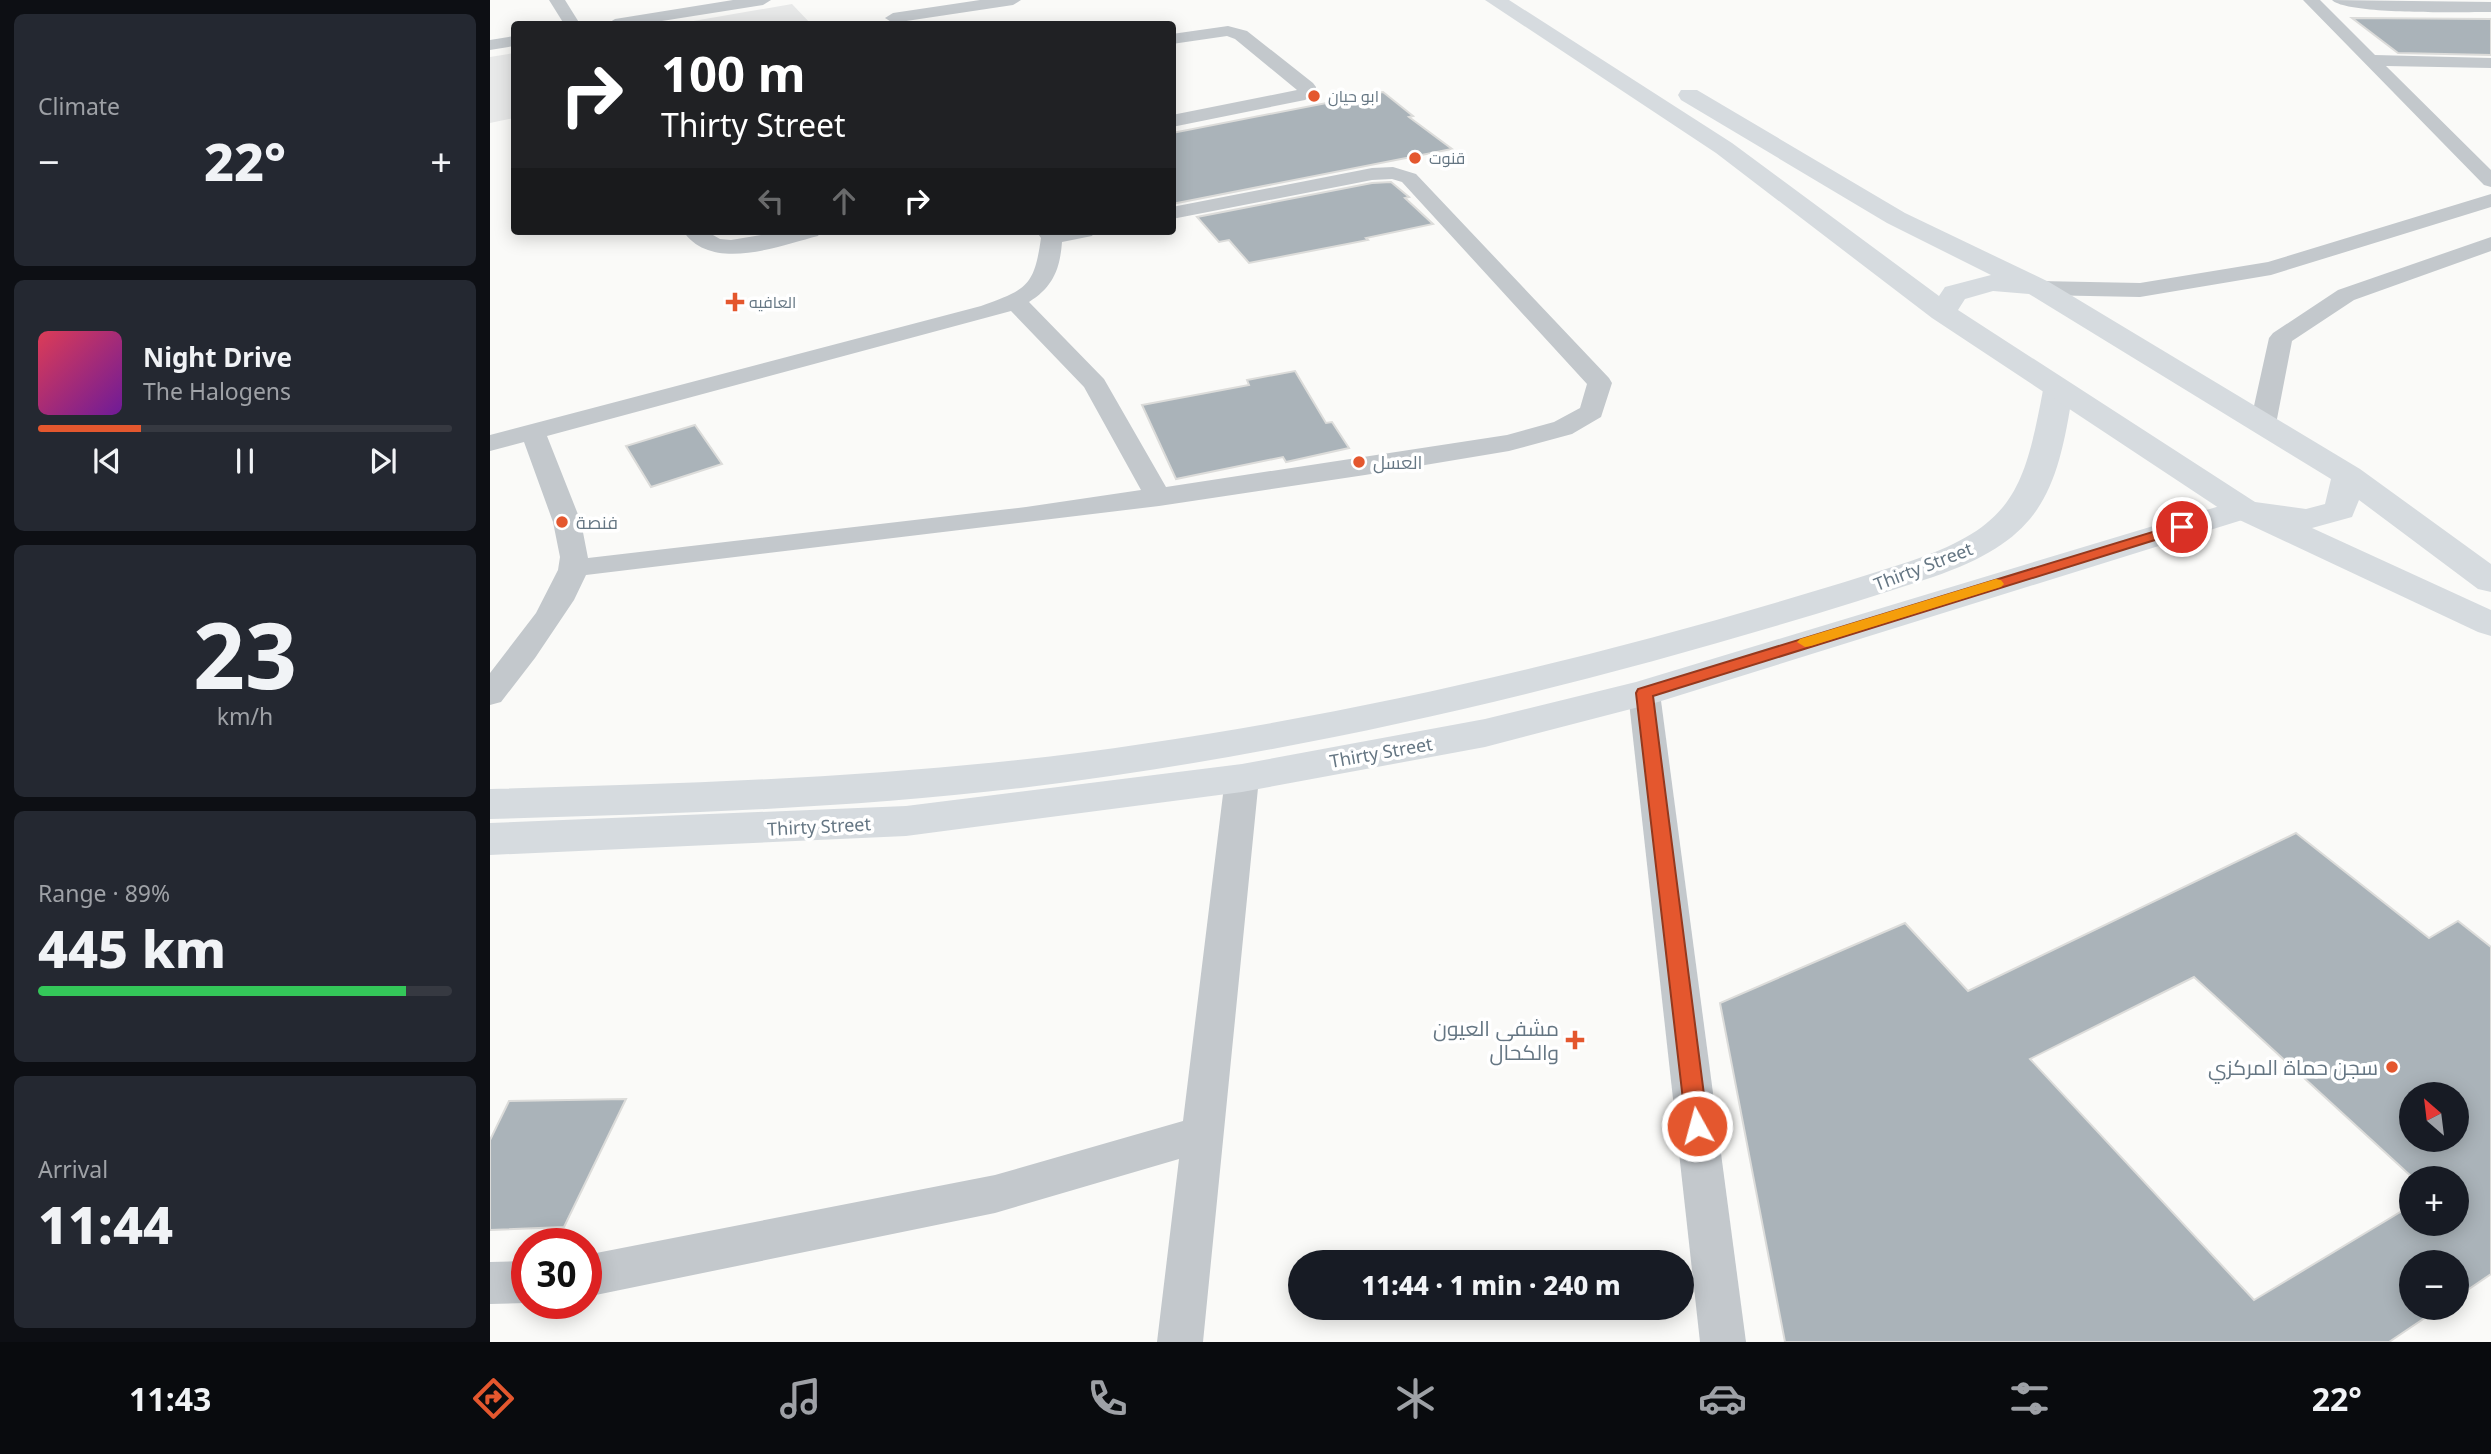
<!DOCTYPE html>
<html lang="en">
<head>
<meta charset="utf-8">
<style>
  :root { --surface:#171b24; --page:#242831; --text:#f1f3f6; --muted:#9ea1a6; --line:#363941; --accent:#e4572e }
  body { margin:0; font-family:"Noto Sans",Cairo,sans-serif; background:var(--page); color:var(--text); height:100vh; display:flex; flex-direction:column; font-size:26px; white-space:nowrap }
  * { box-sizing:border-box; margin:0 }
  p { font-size:23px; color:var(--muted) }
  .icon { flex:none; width:38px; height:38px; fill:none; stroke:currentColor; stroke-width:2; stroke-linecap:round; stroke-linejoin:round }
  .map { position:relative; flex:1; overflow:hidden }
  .details { display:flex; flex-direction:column; gap:14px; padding:14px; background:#0d0f14; width:490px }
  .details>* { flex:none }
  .top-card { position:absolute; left:21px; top:21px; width:665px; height:214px; border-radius:7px; box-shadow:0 4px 18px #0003; background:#202124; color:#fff; overflow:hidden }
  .needle { width:46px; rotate:332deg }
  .buttons { position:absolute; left:1909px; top:1082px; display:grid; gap:14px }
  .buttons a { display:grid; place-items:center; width:70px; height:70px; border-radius:50%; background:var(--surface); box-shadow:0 4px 18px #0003; font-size:35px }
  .speed { position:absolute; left:21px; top:1228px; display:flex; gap:14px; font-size:35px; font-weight:700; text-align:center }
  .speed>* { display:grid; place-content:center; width:91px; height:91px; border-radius:50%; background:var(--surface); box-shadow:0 4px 18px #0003; line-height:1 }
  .speed .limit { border:10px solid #d22; background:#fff; color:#111 }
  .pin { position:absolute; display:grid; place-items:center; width:60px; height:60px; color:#fff; margin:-30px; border:4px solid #fff; border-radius:50%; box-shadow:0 2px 7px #0007 }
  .me { position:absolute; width:77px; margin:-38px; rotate:353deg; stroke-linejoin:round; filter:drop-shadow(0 0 5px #0008) }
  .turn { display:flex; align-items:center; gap:24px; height:147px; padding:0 35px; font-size:32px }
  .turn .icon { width:91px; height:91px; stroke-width:2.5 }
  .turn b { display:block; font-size:49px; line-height:60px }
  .lanes { display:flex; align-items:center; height:66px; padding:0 35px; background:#0003; justify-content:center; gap:35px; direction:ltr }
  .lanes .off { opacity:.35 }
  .big { font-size:52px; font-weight:800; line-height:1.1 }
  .details .widget { flex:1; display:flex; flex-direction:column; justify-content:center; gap:10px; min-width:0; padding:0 24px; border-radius:10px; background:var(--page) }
  .details .dial { align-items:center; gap:0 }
  .dial b { font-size:91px; line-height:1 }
  .song { display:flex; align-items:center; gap:21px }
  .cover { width:84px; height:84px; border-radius:10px; background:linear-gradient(135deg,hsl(350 70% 55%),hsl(280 70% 35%)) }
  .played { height:7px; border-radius:4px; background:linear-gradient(90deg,var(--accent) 25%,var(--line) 25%) }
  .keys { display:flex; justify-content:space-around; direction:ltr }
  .heat { display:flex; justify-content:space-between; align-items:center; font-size:38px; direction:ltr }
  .charge { height:10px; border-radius:5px; background:linear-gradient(90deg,#34c759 89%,var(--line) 0) }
  .trip { position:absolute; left:798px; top:1250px; width:406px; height:70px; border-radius:35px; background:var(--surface); box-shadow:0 4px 18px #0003; font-weight:800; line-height:70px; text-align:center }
  .menu { display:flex; height:112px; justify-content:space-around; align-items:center; background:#090b0e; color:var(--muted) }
  .menu .icon { width:49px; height:49px }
  .menu .active { color:var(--accent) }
  .menu b { font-size:32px; color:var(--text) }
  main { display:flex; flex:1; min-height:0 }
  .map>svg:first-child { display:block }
</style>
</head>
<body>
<main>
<section class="details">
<div class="widget"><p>Climate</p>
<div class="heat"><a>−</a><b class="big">22°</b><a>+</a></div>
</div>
<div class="widget">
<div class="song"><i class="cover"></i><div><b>Night Drive</b><p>The Halogens</p></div></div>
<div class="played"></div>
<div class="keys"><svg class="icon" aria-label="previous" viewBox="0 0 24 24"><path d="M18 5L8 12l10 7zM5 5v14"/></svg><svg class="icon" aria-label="pause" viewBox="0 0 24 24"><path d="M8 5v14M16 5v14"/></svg><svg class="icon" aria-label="next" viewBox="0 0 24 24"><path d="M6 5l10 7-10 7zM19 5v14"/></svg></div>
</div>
<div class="widget dial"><b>23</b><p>km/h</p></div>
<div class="widget"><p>Range · 89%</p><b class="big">445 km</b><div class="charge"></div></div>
<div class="widget"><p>Arrival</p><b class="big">11:44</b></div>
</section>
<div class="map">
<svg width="2001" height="1342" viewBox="0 0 2001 1342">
  <rect width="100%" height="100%" fill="#fafaf8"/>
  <g fill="#e8e9e9">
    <path d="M 302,4 L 321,24 L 186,24 Z"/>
    <path d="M 24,53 L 24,118 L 0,123 L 0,57 Z"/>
  </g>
  <g fill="#aab3b9" stroke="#dcdcda" stroke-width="2" fill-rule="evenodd">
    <path d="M 1862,18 L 2001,19 L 2001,55 L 1908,53 Z"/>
    <path d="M 893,92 L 923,116 L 919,117 L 962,149 L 682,204 L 682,133 Z"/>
    <path d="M 901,182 L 919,197 L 915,198 L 943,224 L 876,238 L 878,240 L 759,263 L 739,240 L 729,242 L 707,217 L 882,183 Z"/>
    <path d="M 805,371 L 836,423 L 842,422 L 859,448 L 796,462 L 793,457 L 686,479 L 652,405 L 759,385 L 757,380 Z"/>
    <path d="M 205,425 L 232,464 L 161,487 L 136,446 Z"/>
    <path d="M 1806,833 L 1939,938 L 1968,921 L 2001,947 L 2001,1274 L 1967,1297 L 1967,1262 L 1922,1262 L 1922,1307 L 1951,1307 L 1899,1342 L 1295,1342 L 1230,1003 L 1415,923 L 1478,991 ZM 1704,977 L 1923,1178 L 1967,1178 L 1967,1223 L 1922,1223 L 1922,1205 L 1764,1300 L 1540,1059 ZM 1922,1094 L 1967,1094 L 1967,1139 L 1922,1139 Z"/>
    <path d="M 136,1099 L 74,1227 L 0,1230 L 0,1140 L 19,1101 Z"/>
  </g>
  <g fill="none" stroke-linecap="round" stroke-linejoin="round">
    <g fill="#c3c8cc" fill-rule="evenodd">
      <path d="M 59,0 L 75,0 L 90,24 L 74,24 Z"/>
      <path d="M 243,0 L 281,0 L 273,5 L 153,24 L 117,24 L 125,19 Z"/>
      <path d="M 490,0 L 531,0 L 523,5 L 403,23 L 395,18 L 403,13 Z"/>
      <path d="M 1813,0 L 1830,0 L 1885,55 L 2001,58 L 2001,68 L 1896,66 L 2001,170 L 2001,187 L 1994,185 Z"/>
      <path d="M 1842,0 L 2001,2 L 2001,12 C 1974,12 1857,15 1842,0 Z"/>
      <path d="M 738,26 L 757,31 L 823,83 L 826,87 L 824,94 L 815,100 L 682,127 L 682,115 L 807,90 L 745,39 L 737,36 L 682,44 L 682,34 Z"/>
      <path d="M 24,36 L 24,46 L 0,50 L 0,40 Z"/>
      <path d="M 903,167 L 926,174 L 1119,378 L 1122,383 L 1111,417 L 1082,434 L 1019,451 L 875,475 L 669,506 L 96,575 L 84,600 L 45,658 L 11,702 L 0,705 L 0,673 L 46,613 L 68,570 L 70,557 L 63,522 L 34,442 L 0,451 L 0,435 L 491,306 C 537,289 544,287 551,238 L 546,231 L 605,231 L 602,236 L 572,242 C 570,269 563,287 539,302 L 614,379 L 676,487 L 1017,435 L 1064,422 L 1090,408 L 1097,384 L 912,182 L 902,179 L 882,180 L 682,219 L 682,207 L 882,168 ZM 521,311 L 594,387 L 651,490 L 536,507 L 98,558 L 91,522 L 57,436 Z"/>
      <path d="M 2001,194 L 2001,207 L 1781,275 L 1650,297 L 1549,295 L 1541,293 L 1538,288 L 1541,283 L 1549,281 L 1650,283 L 1778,262 Z"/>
      <path d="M 193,231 L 216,231 L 230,239 L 241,240 L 295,231 L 331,231 L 328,236 C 288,246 222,273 193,231 Z"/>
      <path d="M 2001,237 L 2001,251 L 1864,300 L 1802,341 L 1786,424 L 1782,429 L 1773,432 L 1764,429 L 1760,424 L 1779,338 L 1783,333 L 1848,290 Z"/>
      <path d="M 1154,683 L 1165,686 L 1170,693 L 1256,1342 L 1210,1342 L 1138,693 L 1143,686 Z"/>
      <path d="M 752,766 L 764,770 L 769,778 L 713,1342 L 667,1342 L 689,1159 L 505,1213 L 96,1297 L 96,1255 L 505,1175 L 693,1121 L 735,778 L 740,770 Z"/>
      <path d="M 37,1261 L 37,1303 L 0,1304 L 0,1262 Z"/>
    </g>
    <g fill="#d6dbdf" fill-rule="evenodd">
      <path d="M 1568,381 L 1579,383 L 1583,390 C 1567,496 1550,540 1443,577 C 1145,674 842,750 531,788 C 355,809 177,814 0,819 L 0,789 C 176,784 353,779 528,760 C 831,726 1128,655 1418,562 C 1522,527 1534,492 1553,390 L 1557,383 Z"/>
      <path d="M 1753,499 L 1765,502 L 1770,509 L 1765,516 L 1168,702 L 995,747 L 752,792 L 416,836 L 0,855 L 0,823 L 416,806 L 752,764 L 995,719 L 1146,682 Z"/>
    </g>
    <path fill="#d6dbdf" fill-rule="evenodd" d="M 995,0 L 1019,0 L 1242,143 L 1449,296 L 1455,287 L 1501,275 L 1397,223 L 1191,100 L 1188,95 L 1191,90 L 1207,90 L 1415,213 L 1559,282 L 1870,469 L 2001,564 L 2001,592 L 1988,589 L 1869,500 L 1862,517 L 1822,528 L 2001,610 L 2001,636 L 1988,632 L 1741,516 L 1442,318 L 1226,153 ZM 1503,291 L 1539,294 L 1841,479 L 1835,504 L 1816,509 L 1765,502 L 1468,310 L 1475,299 Z"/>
  </g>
  <path fill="#e4572e" stroke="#94391e" stroke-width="2" d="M 1692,523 L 1700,527 L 1697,530 L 1163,696 L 1218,1126 L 1214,1132 L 1207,1135 L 1199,1132 L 1196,1126 L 1146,693 L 1148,689 Z"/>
  <path fill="#f59e0b" d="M 1506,579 L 1511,580 L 1514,584 L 1511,587 L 1321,646 L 1315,647 L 1307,642 L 1310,639 Z"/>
  <g fill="#e4572e" stroke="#fff" stroke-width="2.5">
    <circle cx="824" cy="96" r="7"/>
    <circle cx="925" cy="158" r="7"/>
    <path d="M241.5 291.5h7v7h7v7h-7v7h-7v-7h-7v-7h7z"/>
    <circle cx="869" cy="462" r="7"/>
    <circle cx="72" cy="522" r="7"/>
    <path d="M1081.5 1029.5h7v7h7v7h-7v7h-7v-7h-7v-7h7z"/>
    <circle cx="1902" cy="1067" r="7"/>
  </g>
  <g text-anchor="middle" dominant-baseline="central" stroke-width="7" stroke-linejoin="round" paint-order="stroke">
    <g font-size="16" fill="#657683" stroke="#fff" text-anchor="start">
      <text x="838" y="96">ابو حيان</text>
      <text x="939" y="158">قنوت</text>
      <text x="259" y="302">العافيه</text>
    </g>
    <g font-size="18" fill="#657683" stroke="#fff" text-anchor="start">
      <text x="883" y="462">العسل</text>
      <text x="86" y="522">فنصة</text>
    </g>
    <g font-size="18" fill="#657683" stroke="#fff">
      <text transform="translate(1433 566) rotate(-21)">Thirty Street</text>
      <text transform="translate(891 752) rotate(-10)">Thirty Street</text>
      <text transform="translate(329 826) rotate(-3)">Thirty Street</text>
    </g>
    <g font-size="21" fill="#657683" stroke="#fff" text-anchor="end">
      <text x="1069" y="1028">مشفى العيون<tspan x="1069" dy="24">والكحال</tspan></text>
      <text x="1888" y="1067">سجن حماة المركزي</text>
    </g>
  </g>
</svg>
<div class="buttons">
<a><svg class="needle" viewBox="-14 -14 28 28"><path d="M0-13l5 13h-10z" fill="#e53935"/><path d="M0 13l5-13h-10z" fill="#9ea1a6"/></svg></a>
<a>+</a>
<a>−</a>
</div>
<div class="speed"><div class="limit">30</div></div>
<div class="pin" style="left:1692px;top:527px;background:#d93025"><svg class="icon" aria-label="arrive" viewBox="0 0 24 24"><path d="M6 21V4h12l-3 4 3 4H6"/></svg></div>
<svg class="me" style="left:1207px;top:1126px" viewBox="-20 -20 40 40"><circle r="17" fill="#e4572e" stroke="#fff" stroke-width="3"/><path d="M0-11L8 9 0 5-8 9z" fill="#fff"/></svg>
<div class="trip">11:44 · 1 min · 240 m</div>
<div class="top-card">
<div class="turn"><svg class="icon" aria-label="right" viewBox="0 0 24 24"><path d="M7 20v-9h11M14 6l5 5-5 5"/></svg><div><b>100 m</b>Thirty Street</div></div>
<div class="lanes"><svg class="icon off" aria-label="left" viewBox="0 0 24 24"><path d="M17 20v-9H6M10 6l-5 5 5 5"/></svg><svg class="icon off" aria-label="ahead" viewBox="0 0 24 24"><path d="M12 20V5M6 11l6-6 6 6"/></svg><svg class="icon" aria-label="right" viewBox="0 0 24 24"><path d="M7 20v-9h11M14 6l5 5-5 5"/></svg></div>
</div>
</div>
</main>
<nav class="menu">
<b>11:43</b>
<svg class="icon active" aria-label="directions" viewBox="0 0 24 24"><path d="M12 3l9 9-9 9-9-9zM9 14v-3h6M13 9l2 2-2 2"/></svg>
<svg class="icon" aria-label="music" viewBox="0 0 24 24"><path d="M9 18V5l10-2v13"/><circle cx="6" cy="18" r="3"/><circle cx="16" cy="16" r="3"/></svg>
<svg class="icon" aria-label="phone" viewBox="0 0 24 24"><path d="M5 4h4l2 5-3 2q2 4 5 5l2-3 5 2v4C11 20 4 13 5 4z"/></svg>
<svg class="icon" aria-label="climate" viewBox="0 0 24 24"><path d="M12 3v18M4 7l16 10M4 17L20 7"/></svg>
<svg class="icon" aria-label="car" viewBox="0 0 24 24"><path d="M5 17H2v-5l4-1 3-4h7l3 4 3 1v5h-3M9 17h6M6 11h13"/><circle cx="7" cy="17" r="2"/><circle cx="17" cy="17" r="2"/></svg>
<svg class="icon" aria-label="filters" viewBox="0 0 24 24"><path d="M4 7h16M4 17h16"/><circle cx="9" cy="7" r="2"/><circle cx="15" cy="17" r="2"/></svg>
<b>22°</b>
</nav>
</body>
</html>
